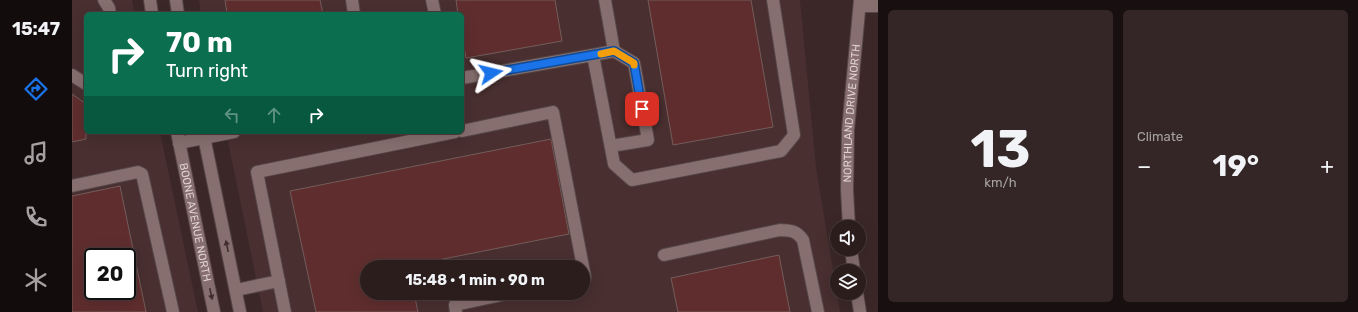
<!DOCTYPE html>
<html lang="en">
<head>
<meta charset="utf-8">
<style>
  :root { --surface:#2c1d1d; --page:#342626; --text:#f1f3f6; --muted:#a6a2a4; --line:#483b3b; --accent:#1a73e8 }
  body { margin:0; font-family:Rubik,sans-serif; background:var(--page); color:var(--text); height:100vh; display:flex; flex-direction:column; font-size:15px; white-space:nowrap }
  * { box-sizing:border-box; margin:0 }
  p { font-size:13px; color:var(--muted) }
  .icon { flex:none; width:22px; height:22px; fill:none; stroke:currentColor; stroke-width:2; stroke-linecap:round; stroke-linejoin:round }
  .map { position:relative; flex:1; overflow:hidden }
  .details { display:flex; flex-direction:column; gap:10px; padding:10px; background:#181010; width:480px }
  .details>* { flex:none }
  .guide { position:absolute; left:12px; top:12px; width:380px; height:122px; border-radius:6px; box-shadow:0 4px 16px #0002,0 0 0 1px var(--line); background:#0b6e4f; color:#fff; overflow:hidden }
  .fabs { position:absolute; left:758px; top:220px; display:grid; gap:8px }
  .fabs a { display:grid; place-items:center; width:36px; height:36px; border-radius:50%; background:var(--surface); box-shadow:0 4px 16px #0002,0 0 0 1px var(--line); font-size:20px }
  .speed { position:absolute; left:12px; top:248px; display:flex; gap:8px; font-size:20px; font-weight:700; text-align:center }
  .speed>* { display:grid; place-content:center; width:52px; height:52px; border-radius:50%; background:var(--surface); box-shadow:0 4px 16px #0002,0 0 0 1px var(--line); line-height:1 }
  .speed .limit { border:2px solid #111; border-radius:6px; background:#fff; color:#111 }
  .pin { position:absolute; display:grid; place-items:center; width:34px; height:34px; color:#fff; margin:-17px; border-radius:8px; box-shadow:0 2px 6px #0006 }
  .me { position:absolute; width:44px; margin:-22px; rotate:80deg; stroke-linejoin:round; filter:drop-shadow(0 0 3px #0008) }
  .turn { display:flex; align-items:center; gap:14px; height:84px; padding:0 16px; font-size:18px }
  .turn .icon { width:52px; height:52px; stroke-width:2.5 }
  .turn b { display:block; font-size:28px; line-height:34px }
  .lanes { display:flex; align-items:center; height:38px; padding:0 16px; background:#0003; justify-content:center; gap:20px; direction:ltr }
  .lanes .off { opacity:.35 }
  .big { font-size:30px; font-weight:700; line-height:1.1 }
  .details .widget { flex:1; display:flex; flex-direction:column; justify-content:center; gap:6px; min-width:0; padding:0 14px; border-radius:6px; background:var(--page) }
  .details .dial { align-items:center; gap:0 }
  .dial b { font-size:52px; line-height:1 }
  .heat { display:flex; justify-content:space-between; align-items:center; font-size:22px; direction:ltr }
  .details .tiles { flex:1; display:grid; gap:10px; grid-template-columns:repeat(2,1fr) }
  .trip { position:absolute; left:288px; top:260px; width:230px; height:40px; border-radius:20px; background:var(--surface); box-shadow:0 4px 16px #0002,0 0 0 1px var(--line); font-weight:700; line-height:40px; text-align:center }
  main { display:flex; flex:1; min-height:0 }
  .tabs { display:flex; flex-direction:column; width:72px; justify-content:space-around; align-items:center; background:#120c0c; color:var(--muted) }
  .tabs .icon { width:28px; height:28px }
  .tabs .selected { color:var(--accent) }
  .tabs b { font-size:18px; color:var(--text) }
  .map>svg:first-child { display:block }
</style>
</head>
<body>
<main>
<nav class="tabs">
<b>15:47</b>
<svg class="icon selected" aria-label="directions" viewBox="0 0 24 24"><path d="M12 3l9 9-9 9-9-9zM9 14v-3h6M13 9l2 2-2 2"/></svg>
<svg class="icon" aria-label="music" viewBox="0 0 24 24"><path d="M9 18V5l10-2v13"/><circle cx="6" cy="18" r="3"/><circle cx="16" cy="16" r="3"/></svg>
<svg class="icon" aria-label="phone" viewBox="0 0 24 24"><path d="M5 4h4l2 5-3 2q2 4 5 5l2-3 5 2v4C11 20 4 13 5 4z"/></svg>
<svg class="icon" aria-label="climate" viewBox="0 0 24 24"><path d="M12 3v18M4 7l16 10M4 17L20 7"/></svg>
</nav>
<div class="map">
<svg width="806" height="312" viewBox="0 0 806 312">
  <rect width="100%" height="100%" fill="#3b2727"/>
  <g fill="#492f2f" fill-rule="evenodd">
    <path d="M 0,0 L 60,0 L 63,14 L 14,14 L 14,132 L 88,132 L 126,312 L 0,312 ZM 21,257 L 55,257 L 55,291 L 21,291 Z"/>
    <path d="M 127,0 L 728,0 L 744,167 L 768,312 L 191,312 L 154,132 L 390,132 L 390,14 L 129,14 ZM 295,267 L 511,267 L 511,293 L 295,293 Z"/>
  </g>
  <g fill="#5f2d2e" stroke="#745d5c" fill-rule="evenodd">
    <path d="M 153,0 L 248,0 L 251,14 L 155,14 Z"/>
    <path d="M 384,0 L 483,0 L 490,41 L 394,58 L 390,35 L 390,14 L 386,14 Z"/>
    <path d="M 576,0 L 679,0 L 701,127 L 601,145 Z"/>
    <path d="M 0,94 L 14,104 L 14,139 L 0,142 Z"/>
    <path d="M 479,139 L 497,234 L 336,266 L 337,267 L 295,267 L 295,293 L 342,293 L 346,312 L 244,312 L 218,191 Z"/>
    <path d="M 48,186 L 74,312 L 0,312 L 0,196 ZM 21,257 L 55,257 L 55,291 L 21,291 Z"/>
    <path d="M 707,255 L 718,312 L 606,312 L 599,278 Z"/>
  </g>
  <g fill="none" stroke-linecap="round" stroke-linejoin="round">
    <defs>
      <g id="minor">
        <path d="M 32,0 L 37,8 L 38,14"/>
        <path d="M 78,0 L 80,14"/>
        <path d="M 104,0 L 106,14"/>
        <path d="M 280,0 L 282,14"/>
        <path d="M 360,0 L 363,14"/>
        <path d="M 788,6 L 806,6"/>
        <path d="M 521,55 L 542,51 L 533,0"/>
        <path d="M 0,75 L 14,84"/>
        <path d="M 390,78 L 521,55 L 542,164 L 560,180 L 709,151 L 722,135 L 701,0"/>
        <path d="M 390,131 L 481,112 L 513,277 L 511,278"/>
        <path id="s1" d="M 105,132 L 142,312"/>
        <path d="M 131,132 L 168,312"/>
        <path d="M 107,143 L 162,132"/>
        <path d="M 539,146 L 576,140 L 562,63 L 542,51"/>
        <path d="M 0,186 L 66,172 L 70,174 L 101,312"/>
        <path id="s2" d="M 777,227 L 775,190 L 776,130 L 788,0"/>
        <path d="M 779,249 L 782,271"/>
        <path d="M 592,255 L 708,230 C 719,231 724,230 731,240 L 746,312"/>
        <path d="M 164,290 L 207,281"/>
        <path d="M 785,293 L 788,312"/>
        <path d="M 213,312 L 185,172 L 383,132"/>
        <path d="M 384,312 L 383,305 L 438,293"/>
      </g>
    </defs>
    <use href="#minor" stroke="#564646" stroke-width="14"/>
    <use href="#minor" stroke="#866f6e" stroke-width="12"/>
  </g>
  <defs><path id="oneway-solid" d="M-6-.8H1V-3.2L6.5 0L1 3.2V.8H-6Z"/></defs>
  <g fill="#412d2d">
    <use href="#oneway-solid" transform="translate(155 246) rotate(-102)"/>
    <use href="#oneway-solid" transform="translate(139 294) rotate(78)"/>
  </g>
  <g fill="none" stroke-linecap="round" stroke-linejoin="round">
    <defs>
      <path id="route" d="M 419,73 L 542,51 L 562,63 L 570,109"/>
    </defs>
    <use href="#route" stroke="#114b97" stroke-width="10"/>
    <use href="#route" stroke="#1a73e8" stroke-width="7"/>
    <path stroke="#f59e0b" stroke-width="7" d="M 529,54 L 542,51 L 562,63 L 562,65"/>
  </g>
  <g text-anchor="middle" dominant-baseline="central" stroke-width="4" stroke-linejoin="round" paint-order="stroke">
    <g font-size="11" fill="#dfd2d1" stroke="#301d1d">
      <text stroke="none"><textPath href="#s2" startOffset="114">NORTHLAND DRIVE NORTH</textPath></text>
      <text stroke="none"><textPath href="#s1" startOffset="92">BOONE AVENUE NORTH</textPath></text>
    </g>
  </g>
</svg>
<div class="fabs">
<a><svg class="icon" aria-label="sound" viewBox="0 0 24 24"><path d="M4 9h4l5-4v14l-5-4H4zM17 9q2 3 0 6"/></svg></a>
<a><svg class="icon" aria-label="layers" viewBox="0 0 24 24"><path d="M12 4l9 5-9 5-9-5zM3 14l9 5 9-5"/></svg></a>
</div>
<div class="speed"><div class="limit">20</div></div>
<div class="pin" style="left:570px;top:109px;background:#d93025"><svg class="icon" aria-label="arrive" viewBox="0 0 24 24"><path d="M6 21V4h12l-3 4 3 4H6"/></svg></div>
<svg class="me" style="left:419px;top:73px" viewBox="-20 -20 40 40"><path d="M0-17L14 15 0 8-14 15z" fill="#1a73e8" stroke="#fff" stroke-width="4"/></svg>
<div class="trip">15:48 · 1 min · 90 m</div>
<div class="guide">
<div class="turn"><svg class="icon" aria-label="right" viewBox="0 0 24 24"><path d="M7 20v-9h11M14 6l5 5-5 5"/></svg><div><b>70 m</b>Turn right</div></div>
<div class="lanes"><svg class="icon off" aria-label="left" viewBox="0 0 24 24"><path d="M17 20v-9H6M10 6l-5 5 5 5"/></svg><svg class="icon off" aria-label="ahead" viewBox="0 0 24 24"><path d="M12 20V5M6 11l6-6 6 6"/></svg><svg class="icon" aria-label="right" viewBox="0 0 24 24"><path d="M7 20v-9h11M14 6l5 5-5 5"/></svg></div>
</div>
</div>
<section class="details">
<div class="tiles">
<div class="widget dial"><b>13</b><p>km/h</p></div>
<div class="widget"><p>Climate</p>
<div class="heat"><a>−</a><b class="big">19°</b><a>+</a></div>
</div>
</div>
</section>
</main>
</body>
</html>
